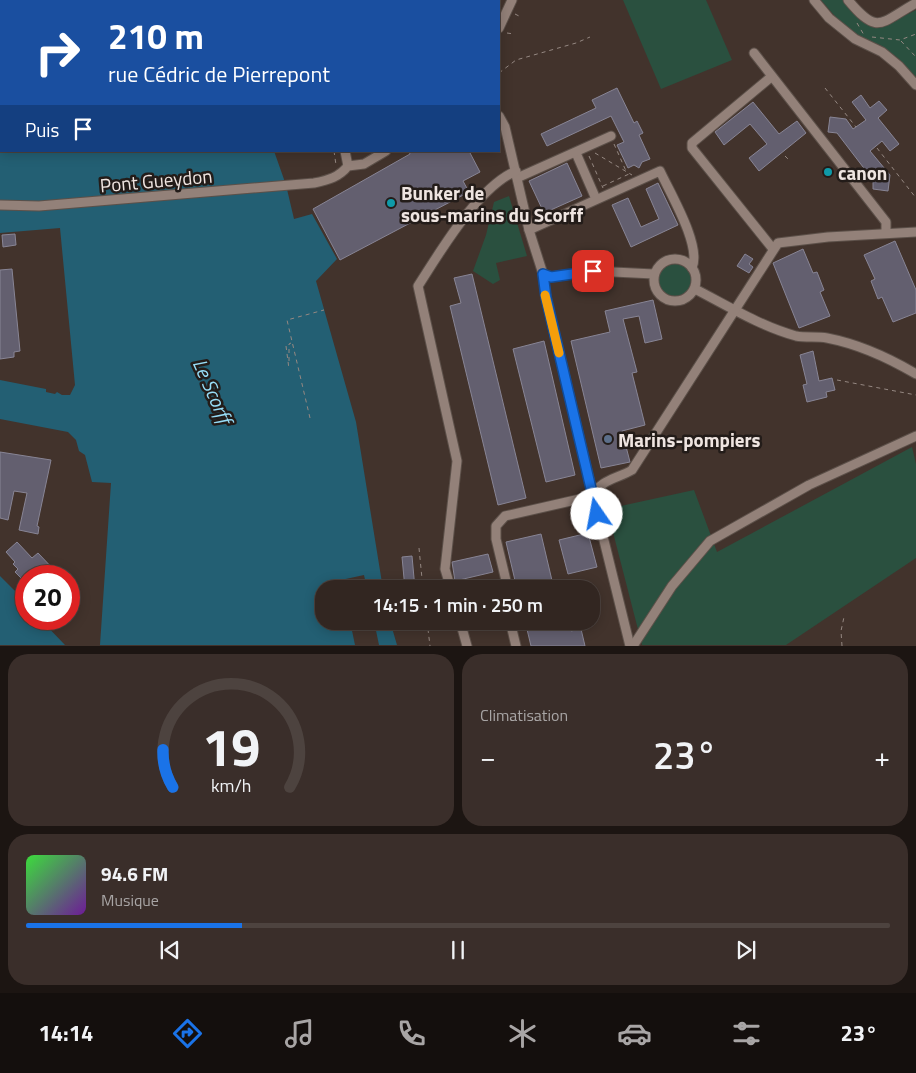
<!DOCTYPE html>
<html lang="fr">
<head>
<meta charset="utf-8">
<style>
  :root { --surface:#322621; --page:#3a2e2a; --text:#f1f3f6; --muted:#a8a5a5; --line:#4d433f; --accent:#1a73e8 }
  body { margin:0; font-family:"Titillium Web",sans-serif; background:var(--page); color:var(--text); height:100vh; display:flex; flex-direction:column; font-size:19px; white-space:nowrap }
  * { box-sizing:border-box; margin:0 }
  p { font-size:16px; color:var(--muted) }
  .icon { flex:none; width:28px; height:28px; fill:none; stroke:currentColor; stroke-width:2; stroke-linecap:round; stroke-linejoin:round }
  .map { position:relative; height:646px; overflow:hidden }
  .panel { display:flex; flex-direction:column; gap:8px; padding:8px; background:#1c1512; flex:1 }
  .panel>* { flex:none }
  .top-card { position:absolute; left:0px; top:0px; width:500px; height:152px; box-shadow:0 2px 12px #0003,0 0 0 1px var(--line); background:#1a4fa0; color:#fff; overflow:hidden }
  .speed { position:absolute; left:15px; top:565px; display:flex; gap:10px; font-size:25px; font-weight:700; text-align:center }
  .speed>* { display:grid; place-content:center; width:65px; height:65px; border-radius:50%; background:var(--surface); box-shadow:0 2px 12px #0003,0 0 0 1px var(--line); line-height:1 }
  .speed .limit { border:8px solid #d22; background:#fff; color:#111 }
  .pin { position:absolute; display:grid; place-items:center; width:42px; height:42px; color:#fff; margin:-21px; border-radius:10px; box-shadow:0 2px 8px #0006 }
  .me { position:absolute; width:55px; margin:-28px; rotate:348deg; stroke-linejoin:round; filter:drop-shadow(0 0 4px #0008) }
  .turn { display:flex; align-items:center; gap:18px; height:105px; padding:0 25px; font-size:22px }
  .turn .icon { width:65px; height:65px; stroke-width:2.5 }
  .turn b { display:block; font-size:35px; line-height:42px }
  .then { display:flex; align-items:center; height:48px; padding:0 25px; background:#0003; gap:10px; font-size:19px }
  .big { font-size:38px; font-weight:600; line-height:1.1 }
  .panel .widget { flex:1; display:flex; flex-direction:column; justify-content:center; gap:8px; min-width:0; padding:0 18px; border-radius:20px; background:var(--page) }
  .panel .dial { align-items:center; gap:0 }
  .dial svg { height:130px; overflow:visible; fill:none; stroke:var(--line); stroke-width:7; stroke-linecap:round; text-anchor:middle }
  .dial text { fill:var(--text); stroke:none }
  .song { display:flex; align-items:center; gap:15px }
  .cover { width:60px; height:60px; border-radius:8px; background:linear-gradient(135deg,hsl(120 70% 55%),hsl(280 70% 35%)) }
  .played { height:5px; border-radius:2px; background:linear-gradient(90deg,var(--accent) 25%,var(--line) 25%) }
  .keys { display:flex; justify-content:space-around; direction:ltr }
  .heat { display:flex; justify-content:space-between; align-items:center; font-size:28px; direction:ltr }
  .panel .tiles { flex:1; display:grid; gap:8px; grid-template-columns:1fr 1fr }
  .widget:last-child { grid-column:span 2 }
  .trip { position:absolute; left:315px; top:580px; width:285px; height:50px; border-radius:20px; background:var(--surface); box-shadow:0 2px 12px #0003,0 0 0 1px var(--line); font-weight:600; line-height:50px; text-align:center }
  .tabs { display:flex; height:80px; justify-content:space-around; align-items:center; background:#140f0d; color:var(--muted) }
  .tabs .icon { width:35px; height:35px }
  .tabs .active { color:var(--accent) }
  .tabs b { font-size:22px; color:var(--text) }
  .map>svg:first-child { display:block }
</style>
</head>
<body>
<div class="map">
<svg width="916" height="646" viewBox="0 0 916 646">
  <rect width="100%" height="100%" fill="#42332c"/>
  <g fill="#2a503f">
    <path d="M 623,0 L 706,0 L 732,60 L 661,89 Z"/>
    <path d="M 821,0 L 843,0 C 873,38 876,29 916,10 L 916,77 L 898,58 L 880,45 L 862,38 L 840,22 Z"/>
    <path d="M 509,196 L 527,256 L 496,263 L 500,280 L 493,284 L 473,271 L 486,235 L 494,202 Z"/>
    <circle cx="675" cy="281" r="17"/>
    <path d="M 912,447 L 916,464 L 916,558 L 786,645 L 642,645 L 607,509 L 694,490 L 717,552 Z"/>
  </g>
  <g fill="#235f73">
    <path d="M 0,0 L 244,0 L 1,1 L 1,151 L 274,151 L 286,185 L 294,219 L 312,214 L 337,259 L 316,281 L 356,422 L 383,589 L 324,589 L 324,621 L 390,621 L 397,645 L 100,645 L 111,483 L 92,482 L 85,455 L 79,451 L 76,440 L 68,432 L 0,419 L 0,380 L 46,389 L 46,392 L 55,394 L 57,392 L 62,395 L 70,395 L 75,385 L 60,228 L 0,233 Z"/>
    <path d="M 0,576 L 26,602 L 26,619 L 40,619 L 65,645 L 0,645 Z"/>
  </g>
  <g fill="#42332c">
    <path d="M 364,575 L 367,589 L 343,589 L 341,580 Z"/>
    <path d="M 350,621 L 374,621 L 379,645 L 355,645 Z"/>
  </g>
  <g fill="#635f6f" stroke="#888595">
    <path d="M 617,88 L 634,123 L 637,121 L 643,133 L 639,135 L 650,159 L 642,162 L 639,168 L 634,165 L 628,168 L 617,145 L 624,142 L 611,116 L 547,146 L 541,134 L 596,108 L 592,100 Z"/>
    <path d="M 861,95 L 870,108 L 879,101 L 887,110 L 878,118 L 899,144 L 890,151 L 882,141 L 870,151 L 890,175 L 888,191 L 873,189 L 873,180 L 837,133 L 828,132 L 830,117 L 846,119 L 853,129 L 866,120 L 852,102 Z"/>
    <path d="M 753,102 L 779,134 L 797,121 L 806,133 L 759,171 L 749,158 L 767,144 L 750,124 L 724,145 L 715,132 Z"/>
    <path d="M 409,151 L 469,151 L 480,172 L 463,181 L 469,192 L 340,260 L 313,209 L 410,154 Z"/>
    <path d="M 567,163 L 582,196 L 544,213 L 529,181 Z"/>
    <path d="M 658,183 L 678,225 L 631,247 L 612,205 L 628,198 L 641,227 L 659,219 L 646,189 Z"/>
    <path d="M 15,234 L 16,245 L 3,247 L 2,235 Z"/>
    <path d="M 895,241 L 916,290 L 916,313 L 893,322 L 882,297 L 878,299 L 871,281 L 875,279 L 864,255 Z"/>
    <path d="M 803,249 L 813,273 L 817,272 L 824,290 L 820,292 L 830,316 L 799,328 L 773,263 Z"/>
    <path d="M 745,254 L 753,259 L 749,264 L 753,267 L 749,273 L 737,266 Z"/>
    <path d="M 12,269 L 20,351 L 14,352 L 14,357 L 0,359 L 0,270 Z"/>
    <path d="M 472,274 L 526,498 L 498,505 L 450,306 L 461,303 L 454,278 Z"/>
    <path d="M 653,300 L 662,339 L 645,343 L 639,316 L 623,319 L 637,372 L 632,373 L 645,425 L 622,431 L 630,462 L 601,468 L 571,341 L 610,332 L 605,311 Z"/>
    <path d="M 544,341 L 575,475 L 546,482 L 513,349 Z"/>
    <path d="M 813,351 L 819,381 L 832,378 L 835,390 L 826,392 L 827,397 L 807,402 L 803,385 L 807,384 L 800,355 Z"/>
    <path d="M 0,452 L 51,460 L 37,526 L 39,527 L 38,534 L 19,530 L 27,493 L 14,491 L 8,520 L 0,518 Z"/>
    <path d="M 588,533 L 597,567 L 568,574 L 559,540 Z"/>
    <path d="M 541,534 L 554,589 L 517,589 L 506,542 Z"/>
    <path d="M 17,542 L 32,558 L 38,553 L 57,573 L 54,576 L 48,573 L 45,576 L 28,576 L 26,573 L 21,578 L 15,572 L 18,569 L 13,564 L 15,562 L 6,552 Z"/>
    <path d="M 488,554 L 493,572 L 455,581 L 452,562 Z"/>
    <path d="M 412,556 L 415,589 L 405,589 L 402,557 Z"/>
    <path d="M 525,621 L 569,621 L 571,631 L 581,629 L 585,646 L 531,646 Z"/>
  </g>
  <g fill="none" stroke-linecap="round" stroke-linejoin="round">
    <defs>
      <g id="minor">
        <path d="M 317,0 L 317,1"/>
        <path d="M 387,0 L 387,1"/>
        <path d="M 814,0 L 829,18 L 855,39 L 882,52 L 899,66 L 916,85"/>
        <path d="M 848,0 C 878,36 880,23 916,3"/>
        <path d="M 499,28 L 512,0"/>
        <path d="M 754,53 L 886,222 L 886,233"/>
        <path d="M 771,77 L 692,143 L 692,148 L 773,249"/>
        <path d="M 499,116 L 505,127 L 529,230 L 543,274 L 551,277 L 593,271 L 654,274"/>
        <path d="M 345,151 L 348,166"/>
        <path d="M 576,153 L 596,199"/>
        <path d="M 517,178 L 611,136"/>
        <path d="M 0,205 L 39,206 L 314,183 C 329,180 339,177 348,166 L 364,164 L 386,151"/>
        <path d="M 529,230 L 660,171 C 670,193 702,246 692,268"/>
        <circle cx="675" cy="280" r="21"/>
        <path d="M 695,289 C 728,306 760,326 796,336 C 806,338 817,336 827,338 C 858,344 889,358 916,374"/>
        <path d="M 451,589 L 445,569 L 457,461 L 418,286 C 440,252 478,187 516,171"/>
        <path d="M 508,589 L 496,539 L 496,526 L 505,516 L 593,496 L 546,297 L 543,274"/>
        <path d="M 460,621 L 467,646"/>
        <path d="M 510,621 L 516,646"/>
        <path d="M 630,646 L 593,496 C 601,479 617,479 632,470 L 778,243 L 828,237 L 916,232"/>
        <path d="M 633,646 L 672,586 L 710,541 L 809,485 L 916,436"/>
      </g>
    </defs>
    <use href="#minor" stroke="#5c5049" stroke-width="11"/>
    <g stroke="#958882" stroke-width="1" stroke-dasharray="4 4" stroke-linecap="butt">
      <path d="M 374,0 L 374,1"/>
      <path d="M 515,14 L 521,17"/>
      <path d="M 857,23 L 864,35"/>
      <path d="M 507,33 L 514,34"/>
      <path d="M 872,37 L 900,40 L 916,34"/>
      <path d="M 901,41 L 916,57"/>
      <path d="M 499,73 L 516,60 L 576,43 L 590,37"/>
      <path d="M 825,88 L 856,127"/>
      <path d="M 614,144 L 626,171"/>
      <path d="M 877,148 L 916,198"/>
      <path d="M 334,151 L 336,165"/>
      <path d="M 595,153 L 632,175"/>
      <path d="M 589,156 L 603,188"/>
      <path d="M 785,156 L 790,161"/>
      <path d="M 603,186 L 629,174"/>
      <path d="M 286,346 L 289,369"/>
      <path d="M 289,361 L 289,344 L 291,343"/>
      <path d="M 837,380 L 916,395"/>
      <path d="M 310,418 L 287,320 L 324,310"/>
      <path d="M 419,548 L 423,589"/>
      <path d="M 427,621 L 430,646"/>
      <path d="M 842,646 L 841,631 L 844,617"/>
    </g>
    <use href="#minor" stroke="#938179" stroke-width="9"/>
  </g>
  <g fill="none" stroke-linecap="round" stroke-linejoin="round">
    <defs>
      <path id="route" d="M 593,271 L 551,277 L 543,274 L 546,297 L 597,514"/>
    </defs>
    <use href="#route" stroke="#114b97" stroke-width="12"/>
    <use href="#route" stroke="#1a73e8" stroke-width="9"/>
    <path stroke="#f59e0b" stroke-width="9" d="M 545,295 L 559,353"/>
  </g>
  <g fill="#0f9aa8" stroke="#231c19" stroke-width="2">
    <circle cx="828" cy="172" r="5"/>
    <circle cx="391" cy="203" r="5"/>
  </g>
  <circle fill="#5c6f8a" stroke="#231c19" stroke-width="2" cx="608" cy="439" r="5"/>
  <g text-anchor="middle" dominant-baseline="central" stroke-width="5" stroke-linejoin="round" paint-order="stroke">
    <g font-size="19" font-weight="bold" fill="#efe5e1" stroke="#231c19" text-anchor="start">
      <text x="838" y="172">canon</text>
      <text x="401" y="192">Bunker de<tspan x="401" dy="22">sous-marins du Scorff</tspan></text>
      <text x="618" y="439">Marins-pompiers</text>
    </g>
    <g font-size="19" fill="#efe5e1" stroke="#231c19">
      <text transform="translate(156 180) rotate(-5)">Pont Gueydon</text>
    </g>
    <g font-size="20" font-style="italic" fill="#97ddf7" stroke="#231c19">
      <text transform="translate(213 391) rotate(66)">Le Scorff</text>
    </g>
  </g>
</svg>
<div class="speed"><div class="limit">20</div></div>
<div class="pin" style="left:593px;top:271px;background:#d93025"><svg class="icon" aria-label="arrive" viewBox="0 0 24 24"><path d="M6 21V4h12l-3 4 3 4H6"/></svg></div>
<svg class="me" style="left:597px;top:514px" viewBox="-20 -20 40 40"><circle r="19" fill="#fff"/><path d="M0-13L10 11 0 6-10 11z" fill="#1a73e8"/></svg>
<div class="trip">14:15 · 1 min · 250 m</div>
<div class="top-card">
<div class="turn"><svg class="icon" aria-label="right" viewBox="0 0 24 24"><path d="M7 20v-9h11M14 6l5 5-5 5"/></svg><div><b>210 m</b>rue Cédric de Pierrepont</div></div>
<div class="then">Puis<svg class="icon" aria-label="arrive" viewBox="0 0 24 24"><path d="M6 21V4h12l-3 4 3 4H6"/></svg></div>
</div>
</div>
<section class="panel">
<div class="tiles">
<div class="widget dial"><svg viewBox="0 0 100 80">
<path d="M14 69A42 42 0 1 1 86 69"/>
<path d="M14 69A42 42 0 0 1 8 46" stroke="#1a73e8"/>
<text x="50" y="56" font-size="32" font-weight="700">19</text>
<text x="50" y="72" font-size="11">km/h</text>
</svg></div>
<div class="widget"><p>Climatisation</p>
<div class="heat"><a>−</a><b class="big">23°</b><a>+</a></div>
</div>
<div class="widget">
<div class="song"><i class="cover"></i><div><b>94.6 FM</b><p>Musique</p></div></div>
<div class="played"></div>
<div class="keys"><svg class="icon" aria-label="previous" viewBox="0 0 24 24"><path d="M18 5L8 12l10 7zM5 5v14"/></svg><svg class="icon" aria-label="pause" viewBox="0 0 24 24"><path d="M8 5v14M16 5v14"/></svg><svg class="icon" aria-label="next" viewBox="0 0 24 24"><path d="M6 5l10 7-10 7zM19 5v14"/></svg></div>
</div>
</div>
</section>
<nav class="tabs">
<b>14:14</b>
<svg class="icon active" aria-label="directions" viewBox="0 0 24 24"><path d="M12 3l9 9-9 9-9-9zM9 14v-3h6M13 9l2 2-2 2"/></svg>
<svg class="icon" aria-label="music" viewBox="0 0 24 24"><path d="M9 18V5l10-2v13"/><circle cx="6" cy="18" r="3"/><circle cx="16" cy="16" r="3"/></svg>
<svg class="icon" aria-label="phone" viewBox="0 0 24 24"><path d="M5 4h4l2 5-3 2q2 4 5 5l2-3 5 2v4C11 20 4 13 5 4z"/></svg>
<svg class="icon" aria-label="climate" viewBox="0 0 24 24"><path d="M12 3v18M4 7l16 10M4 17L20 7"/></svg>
<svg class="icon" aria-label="car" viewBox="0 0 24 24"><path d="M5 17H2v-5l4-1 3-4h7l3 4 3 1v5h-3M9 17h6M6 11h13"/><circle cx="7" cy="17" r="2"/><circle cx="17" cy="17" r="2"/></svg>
<svg class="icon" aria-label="filters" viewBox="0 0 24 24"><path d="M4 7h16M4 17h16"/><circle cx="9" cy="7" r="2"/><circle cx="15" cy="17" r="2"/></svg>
<b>23°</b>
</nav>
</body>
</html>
